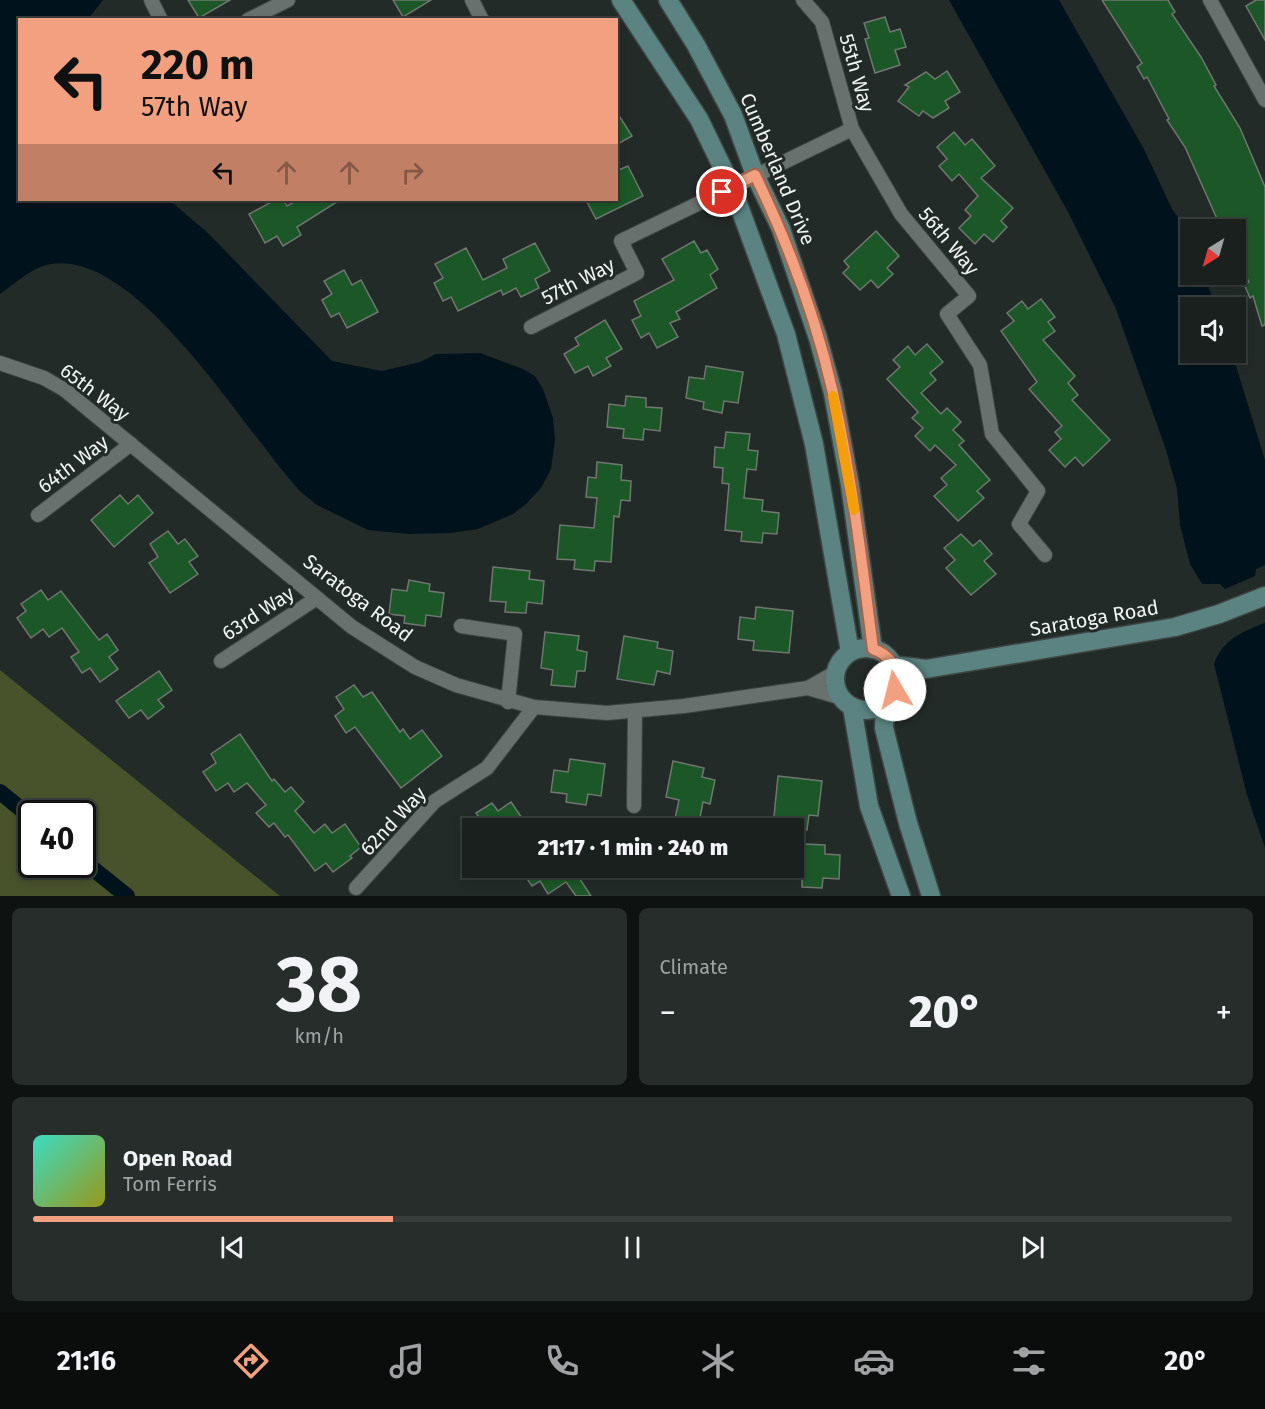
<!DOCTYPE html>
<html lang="en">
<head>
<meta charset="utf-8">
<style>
  :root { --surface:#1a201e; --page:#272d2b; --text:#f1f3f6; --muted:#9fa3a4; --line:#383e3c; --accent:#f2a07f }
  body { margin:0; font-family:"Fira Sans",sans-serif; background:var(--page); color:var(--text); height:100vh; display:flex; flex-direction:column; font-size:22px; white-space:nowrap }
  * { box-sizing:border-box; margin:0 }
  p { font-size:20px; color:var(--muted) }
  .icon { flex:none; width:33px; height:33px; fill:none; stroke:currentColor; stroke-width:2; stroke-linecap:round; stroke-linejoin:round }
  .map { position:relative; height:896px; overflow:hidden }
  .panel { display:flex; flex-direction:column; gap:12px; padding:12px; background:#0e1210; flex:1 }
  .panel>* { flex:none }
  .guide { position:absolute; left:18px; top:18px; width:600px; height:183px; border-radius:0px; box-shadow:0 3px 9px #0003,0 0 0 2px var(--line); background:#f2a07f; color:#111; overflow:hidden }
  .needle { width:39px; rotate:217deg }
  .buttons { position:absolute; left:1180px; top:219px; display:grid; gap:12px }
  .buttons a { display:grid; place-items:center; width:66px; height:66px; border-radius:0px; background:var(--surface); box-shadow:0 3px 9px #0003,0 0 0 2px var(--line); font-size:30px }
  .speed { position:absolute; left:18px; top:800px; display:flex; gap:12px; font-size:30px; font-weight:700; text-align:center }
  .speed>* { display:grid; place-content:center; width:78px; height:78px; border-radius:50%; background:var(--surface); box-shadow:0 3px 9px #0003,0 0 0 2px var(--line); line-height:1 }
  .speed .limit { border:3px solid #111; border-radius:9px; background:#fff; color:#111 }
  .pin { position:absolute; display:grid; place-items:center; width:51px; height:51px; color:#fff; margin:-26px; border:3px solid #fff; border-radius:50%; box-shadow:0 2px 6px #0007 }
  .me { position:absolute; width:66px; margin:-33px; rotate:352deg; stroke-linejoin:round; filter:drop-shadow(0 0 4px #0008) }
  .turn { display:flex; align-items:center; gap:21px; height:126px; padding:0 24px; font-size:27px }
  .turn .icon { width:78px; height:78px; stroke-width:2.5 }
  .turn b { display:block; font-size:42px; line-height:51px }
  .lanes { display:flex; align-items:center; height:57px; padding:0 24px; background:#0003; justify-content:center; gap:30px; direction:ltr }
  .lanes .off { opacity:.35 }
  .big { font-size:45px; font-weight:800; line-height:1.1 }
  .panel .widget { flex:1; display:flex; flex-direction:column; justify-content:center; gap:9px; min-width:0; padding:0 21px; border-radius:9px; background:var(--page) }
  .panel .dial { align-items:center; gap:0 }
  .dial b { font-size:78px; line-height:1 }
  .song { display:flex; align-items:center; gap:18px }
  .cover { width:72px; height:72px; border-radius:9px; background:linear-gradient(135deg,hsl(170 70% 55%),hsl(60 70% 35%)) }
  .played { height:6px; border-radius:3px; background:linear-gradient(90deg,var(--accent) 30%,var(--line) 30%) }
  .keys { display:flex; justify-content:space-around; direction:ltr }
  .heat { display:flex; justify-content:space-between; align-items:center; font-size:33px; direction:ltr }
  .panel .tiles { flex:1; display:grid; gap:12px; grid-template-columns:1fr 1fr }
  .widget:last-child { grid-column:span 2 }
  .trip { position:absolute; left:462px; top:818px; width:342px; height:60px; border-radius:0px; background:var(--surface); box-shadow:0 3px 9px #0003,0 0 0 2px var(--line); font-weight:800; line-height:60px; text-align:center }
  .dock { display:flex; height:96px; justify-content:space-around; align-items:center; background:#0a0d0c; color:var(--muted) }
  .dock .icon { width:42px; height:42px }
  .dock .active { color:var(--accent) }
  .dock b { font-size:27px; color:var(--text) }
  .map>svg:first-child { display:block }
</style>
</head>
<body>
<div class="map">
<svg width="1265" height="896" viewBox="0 0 1265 896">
  <rect width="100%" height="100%" fill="#232b28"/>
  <path fill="#48522b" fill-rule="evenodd" d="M 0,670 L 280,896 L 0,896 ZM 32,813 L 82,813 L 82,864 L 32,864 Z"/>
  <g fill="#00131d">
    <path d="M 0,0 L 103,0 L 88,19 L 20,20 L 20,200 L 169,200 L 207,232 L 332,361 L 382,371 L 420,362 L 436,354 L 480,353 L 523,369 L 535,376 L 543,389 L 553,418 L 555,439 L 551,469 L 541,488 L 526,504 L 513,514 L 478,529 L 450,533 L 409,534 L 368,530 L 317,505 L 301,492 C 248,437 139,249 51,264 C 32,267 16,283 0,294 Z"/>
    <path d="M 949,0 L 1059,0 L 1144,149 L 1172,209 L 1185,227 L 1191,250 L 1191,274 L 1203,275 L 1217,307 L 1191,308 L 1191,352 L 1232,353 L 1265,460 L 1265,565 L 1256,569 L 1255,576 L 1225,589 L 1220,584 L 1202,584 L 1190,564 L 1180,525 L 1177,489 L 1166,450 L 1116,309 L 1068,212 Z"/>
    <path d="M 1265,623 L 1265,848 L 1247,795 L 1214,664 C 1222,640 1243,631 1265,623 Z"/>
  </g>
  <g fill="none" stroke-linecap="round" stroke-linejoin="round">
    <g stroke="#00131d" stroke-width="16">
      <path d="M 0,792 L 32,818"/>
      <path d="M 82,860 L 127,896"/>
    </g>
  </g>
  <g fill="#1c5827" stroke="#707670" stroke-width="1.5">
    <path d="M 188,0 L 230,0 L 199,18 Z"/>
    <path d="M 393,0 L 431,0 L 403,17 Z"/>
    <path d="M 1102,0 L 1168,0 L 1175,12 L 1172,14 L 1201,57 L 1216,85 L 1214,86 L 1240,128 L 1265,187 L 1265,325 L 1262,326 L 1253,296 L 1250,298 L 1244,284 L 1249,282 L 1236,258 L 1236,230 L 1222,230 L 1185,147 L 1167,120 L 1169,119 L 1147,77 L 1144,79 L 1137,67 L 1142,63 Z"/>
    <path d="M 1256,0 L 1265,0 L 1265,40 L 1246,6 Z"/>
    <path d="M 885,17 L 890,32 L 900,29 L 906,47 L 895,50 L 900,65 L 875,73 L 865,39 L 869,38 L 864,23 Z"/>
    <path d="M 947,71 L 960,92 L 945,101 L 949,108 L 933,118 L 923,111 L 919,116 L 898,101 L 909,87 L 905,85 L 926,72 L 935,79 Z"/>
    <path d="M 616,111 L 632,136 L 616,145 Z"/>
    <path d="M 954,132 L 965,145 L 972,139 L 995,166 L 981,178 L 1013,208 L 1001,221 L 1007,227 L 993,242 L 984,234 L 975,244 L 959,228 L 971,216 L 965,210 L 978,196 L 959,174 L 952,181 L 939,166 L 947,159 L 937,147 Z"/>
    <path d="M 628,166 L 643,196 L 596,219 L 586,200 L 616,200 L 616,171 Z"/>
    <path d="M 275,200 L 283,200 L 287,206 L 298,200 L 340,200 L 297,227 L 301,235 L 283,246 L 277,236 L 265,243 L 249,214 Z"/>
    <path d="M 876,231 L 899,256 L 887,268 L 893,274 L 878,288 L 871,280 L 860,290 L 843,273 L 849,267 L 844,261 Z"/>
    <path d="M 694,241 L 701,253 L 707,250 L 718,269 L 710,275 L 717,288 L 676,312 L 680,319 L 670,323 L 678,337 L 657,348 L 649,333 L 641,338 L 632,320 L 641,316 L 634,301 L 674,280 L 662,259 Z"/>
    <path d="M 535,243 L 550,271 L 535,279 L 539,288 L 521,297 L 516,288 L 503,295 L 501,290 L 458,311 L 451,297 L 443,301 L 434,283 L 443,278 L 435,264 L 466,248 L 483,280 L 507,268 L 503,259 Z"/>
    <path d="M 344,270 L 352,285 L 361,280 L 378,312 L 347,328 L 339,313 L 331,317 L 322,300 L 332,294 L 324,281 Z"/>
    <path d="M 1041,299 L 1055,317 L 1048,322 L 1055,331 L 1043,340 L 1075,376 L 1068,383 L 1078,395 L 1072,400 L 1110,440 L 1083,466 L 1075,457 L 1065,467 L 1049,450 L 1061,439 L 1055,432 L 1062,426 L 1029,389 L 1037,382 L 1001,331 L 1014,321 L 1007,313 L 1022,301 L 1028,309 Z"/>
    <path d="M 605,320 L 622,349 L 606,358 L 611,366 L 593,376 L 588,366 L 575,373 L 564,354 L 579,345 L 575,338 Z"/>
    <path d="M 927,344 L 943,362 L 930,373 L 936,380 L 921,393 L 941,414 L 947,408 L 961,422 L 953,430 L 964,441 L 959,445 L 990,480 L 977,491 L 984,498 L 958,521 L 934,496 L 947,485 L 941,478 L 956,465 L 935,445 L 930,451 L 915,436 L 923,428 L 912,418 L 918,412 L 887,379 L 900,367 L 893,360 L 908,346 L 915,355 Z"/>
    <path d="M 706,366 L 743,372 L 738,403 L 724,401 L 722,413 L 703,409 L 704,402 L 686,398 L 689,377 L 704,379 Z"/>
    <path d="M 626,396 L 646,398 L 646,407 L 662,408 L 660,431 L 644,429 L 643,440 L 623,438 L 624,429 L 607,427 L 609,404 L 625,406 Z"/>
    <path d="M 726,432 L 750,434 L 748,450 L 758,451 L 756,470 L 747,469 L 744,498 L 763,500 L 762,511 L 779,513 L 777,534 L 763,533 L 762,543 L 741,541 L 742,532 L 725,530 L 729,484 L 722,483 L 723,468 L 714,467 L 715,447 L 724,448 Z"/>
    <path d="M 597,462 L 622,465 L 621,480 L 631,481 L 630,501 L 621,500 L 619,517 L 614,516 L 611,562 L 595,561 L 594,571 L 574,569 L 575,560 L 557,559 L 560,525 L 594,528 L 597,498 L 586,497 L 588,477 L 596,478 Z"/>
    <path d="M 120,495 L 128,504 L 138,495 L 153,513 L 114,547 L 91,520 Z"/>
    <path d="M 168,531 L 178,544 L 185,539 L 198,556 L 189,562 L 198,574 L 170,593 L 149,563 L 158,557 L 150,544 Z"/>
    <path d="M 961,534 L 973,546 L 980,540 L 992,554 L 984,561 L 996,574 L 971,595 L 946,568 L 955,560 L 944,548 Z"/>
    <path d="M 493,567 L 530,571 L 529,579 L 544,581 L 542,604 L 527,602 L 526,613 L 505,612 L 506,602 L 490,601 Z"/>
    <path d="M 409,580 L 430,584 L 429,591 L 444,593 L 441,617 L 426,615 L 425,626 L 404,623 L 405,616 L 389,614 L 392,589 L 407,591 Z"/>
    <path d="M 41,590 L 48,600 L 61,591 L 99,640 L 107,634 L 118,650 L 109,657 L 118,669 L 100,682 L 90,668 L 82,673 L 71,657 L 79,652 L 62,628 L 49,637 L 43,629 L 31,638 L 17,618 L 26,611 L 21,604 Z"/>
    <path d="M 756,607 L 793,611 L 789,653 L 753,650 L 754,641 L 738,639 L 740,617 L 755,619 Z"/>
    <path d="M 545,632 L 579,636 L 577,650 L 587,652 L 585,671 L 577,671 L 575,687 L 551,685 L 553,670 L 541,668 Z"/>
    <path d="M 624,636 L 658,642 L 657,648 L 673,651 L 670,674 L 657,671 L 654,685 L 617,679 Z"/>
    <path d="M 159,671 L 172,690 L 158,700 L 164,707 L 148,719 L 141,710 L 129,718 L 116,701 Z"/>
    <path d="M 354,685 L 363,697 L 372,692 L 400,732 L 403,729 L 410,739 L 422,730 L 442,756 L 401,788 L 355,727 L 346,733 L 335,716 L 344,709 L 336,697 Z"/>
    <path d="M 240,734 L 272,781 L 274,779 L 285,792 L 291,787 L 304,802 L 295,811 L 314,833 L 325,824 L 332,833 L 345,824 L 361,847 L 350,856 L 352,858 L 333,872 L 326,863 L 315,871 L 288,835 L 285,837 L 274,823 L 269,827 L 256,813 L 266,805 L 247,783 L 234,792 L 228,783 L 216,791 L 203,772 L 216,763 L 211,754 Z"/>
    <path d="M 570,759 L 605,764 L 601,796 L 588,794 L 586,805 L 566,802 L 567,794 L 551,792 L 554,770 L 568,772 Z"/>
    <path d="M 673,761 L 704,768 L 702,777 L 715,780 L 710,804 L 703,802 L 698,828 L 673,828 L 679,800 L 666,797 Z"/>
    <path d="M 778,776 L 822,781 L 818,816 L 809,815 L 807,830 L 773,826 Z"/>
    <path d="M 511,802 L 524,821 L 513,828 L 486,828 L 476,813 L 492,803 L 498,811 Z"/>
    <path d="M 804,844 L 825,845 L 825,854 L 840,855 L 839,879 L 823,878 L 822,888 L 802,887 L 802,877 L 794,876 L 794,853 L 803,853 Z"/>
    <path d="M 519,867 L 572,867 L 591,896 L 576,896 L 566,882 L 548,894 L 540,881 L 532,886 Z"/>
  </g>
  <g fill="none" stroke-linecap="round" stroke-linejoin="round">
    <defs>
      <g id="street">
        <path d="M 151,0 L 161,20"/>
        <path d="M 472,0 L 482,20"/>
        <path d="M 803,0 L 822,22 L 852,129 L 901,214 L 969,296 L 947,314 L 980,365 L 992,434 L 1038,491 L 1019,524 L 1045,555"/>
        <path d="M 1210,0 L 1265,100"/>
        <path d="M 248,20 L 288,0"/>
        <path d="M 531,327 L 637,273 L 621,241 L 852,129"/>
        <path d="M 0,363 L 44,378 L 65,390 L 352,627 L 415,667 L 456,685 L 534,707 L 607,713 L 684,706 L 808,688 L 836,672"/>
        <path d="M 38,515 L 131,444"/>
        <path d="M 461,626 L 515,634 L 508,702"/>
        <path d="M 221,661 L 317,598"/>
        <path d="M 808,688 L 842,698"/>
        <path d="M 634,806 L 635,712"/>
        <path d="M 356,888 L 435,801 L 487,768 L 534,707"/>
      </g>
      <g id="secondary">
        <path d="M 621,0 L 699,119 L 732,187 L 786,334 L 814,444 L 850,652"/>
        <path d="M 668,0 L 696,45 L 733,115 L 755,175 L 781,229 L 818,338 L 833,393 L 850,485 L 873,649"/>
        <circle cx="866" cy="679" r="31"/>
        <path d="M 893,665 L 926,669 L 1175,627 L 1219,614 L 1265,596"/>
        <path d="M 885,704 L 884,728 L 908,823 L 931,896"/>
        <path d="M 852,707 L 869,806 L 901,896"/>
      </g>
    </defs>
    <use href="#street" stroke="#3e4643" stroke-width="16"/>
    <use href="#secondary" stroke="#3e4643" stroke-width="21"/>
    <use href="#street" stroke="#68716e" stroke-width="14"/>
    <use href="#secondary" stroke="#5a8382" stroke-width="18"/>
  </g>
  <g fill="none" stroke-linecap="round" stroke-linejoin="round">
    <defs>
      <path id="route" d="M 722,192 L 755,175 C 789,245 816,318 833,393 C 852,477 862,563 873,649 C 892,656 899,670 895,690"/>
    </defs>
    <use href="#route" stroke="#9d6853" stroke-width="15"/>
    <use href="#route" stroke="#f2a07f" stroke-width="10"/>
    <path stroke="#f59e0b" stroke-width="10" d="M 833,396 L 854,510"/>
  </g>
  <g text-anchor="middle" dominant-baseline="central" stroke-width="6" stroke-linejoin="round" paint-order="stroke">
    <g font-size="20" fill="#f0f5f3" stroke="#232b28">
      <text transform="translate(857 73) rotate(74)">55th Way</text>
      <text transform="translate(778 169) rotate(67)">Cumberland Drive</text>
      <text transform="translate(949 241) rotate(50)">56th Way</text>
      <text transform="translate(578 281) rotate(-27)">57th Way</text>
      <text transform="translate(95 392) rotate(37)">65th Way</text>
      <text transform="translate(73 464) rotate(-37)">64th Way</text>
      <text transform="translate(358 598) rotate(37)">Saratoga Road</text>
      <text transform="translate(258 613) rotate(-33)">63rd Way</text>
      <text transform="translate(1094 618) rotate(-10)">Saratoga Road</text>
      <text transform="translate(393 821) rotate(-47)">62nd Way</text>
    </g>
  </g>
</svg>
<div class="buttons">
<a><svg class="needle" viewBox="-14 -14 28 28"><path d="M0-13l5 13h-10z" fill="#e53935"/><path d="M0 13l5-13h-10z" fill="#9fa3a4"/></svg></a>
<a><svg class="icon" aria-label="sound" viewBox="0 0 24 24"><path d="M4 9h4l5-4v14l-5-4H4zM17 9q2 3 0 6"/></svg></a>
</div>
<div class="speed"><div class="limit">40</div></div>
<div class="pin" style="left:722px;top:192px;background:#d93025"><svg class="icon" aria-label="arrive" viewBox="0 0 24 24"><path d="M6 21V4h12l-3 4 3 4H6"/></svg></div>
<svg class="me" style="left:895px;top:690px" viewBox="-20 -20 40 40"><circle r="19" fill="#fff"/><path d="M0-13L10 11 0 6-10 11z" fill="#f2a07f"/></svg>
<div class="trip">21:17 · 1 min · 240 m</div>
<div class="guide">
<div class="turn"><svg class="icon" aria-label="left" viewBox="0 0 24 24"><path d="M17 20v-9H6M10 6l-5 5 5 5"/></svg><div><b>220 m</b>57th Way</div></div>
<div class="lanes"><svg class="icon" aria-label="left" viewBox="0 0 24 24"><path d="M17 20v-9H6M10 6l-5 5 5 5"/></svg><svg class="icon off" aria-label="ahead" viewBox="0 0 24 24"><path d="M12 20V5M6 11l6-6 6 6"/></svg><svg class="icon off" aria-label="ahead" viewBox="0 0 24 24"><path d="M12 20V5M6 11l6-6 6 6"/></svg><svg class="icon off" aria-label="right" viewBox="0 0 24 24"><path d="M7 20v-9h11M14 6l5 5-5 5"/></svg></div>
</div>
</div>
<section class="panel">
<div class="tiles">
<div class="widget dial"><b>38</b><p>km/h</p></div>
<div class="widget"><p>Climate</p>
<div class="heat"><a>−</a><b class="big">20°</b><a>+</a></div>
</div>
<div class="widget">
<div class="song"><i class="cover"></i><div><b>Open Road</b><p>Tom Ferris</p></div></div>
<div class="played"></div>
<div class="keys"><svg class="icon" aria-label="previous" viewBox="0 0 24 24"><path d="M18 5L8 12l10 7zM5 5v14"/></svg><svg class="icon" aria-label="pause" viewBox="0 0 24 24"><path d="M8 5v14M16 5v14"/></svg><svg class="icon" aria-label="next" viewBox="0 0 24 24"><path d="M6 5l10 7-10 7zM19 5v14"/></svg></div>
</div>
</div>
</section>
<nav class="dock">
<b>21:16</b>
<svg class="icon active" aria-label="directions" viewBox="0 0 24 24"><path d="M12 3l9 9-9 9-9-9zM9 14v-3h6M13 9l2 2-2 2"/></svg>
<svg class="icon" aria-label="music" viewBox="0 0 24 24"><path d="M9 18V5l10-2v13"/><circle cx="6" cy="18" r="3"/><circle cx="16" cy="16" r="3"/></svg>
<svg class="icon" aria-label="phone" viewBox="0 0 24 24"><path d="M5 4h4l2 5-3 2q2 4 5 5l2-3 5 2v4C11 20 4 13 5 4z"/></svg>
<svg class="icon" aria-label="climate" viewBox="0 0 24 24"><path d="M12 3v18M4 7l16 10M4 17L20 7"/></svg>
<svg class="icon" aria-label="car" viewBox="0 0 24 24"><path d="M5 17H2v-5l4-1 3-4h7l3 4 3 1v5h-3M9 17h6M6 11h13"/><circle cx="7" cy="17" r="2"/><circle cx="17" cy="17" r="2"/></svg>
<svg class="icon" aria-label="filters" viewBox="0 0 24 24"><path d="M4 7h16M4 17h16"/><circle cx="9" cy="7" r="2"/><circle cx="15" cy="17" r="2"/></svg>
<b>20°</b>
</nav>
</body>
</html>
